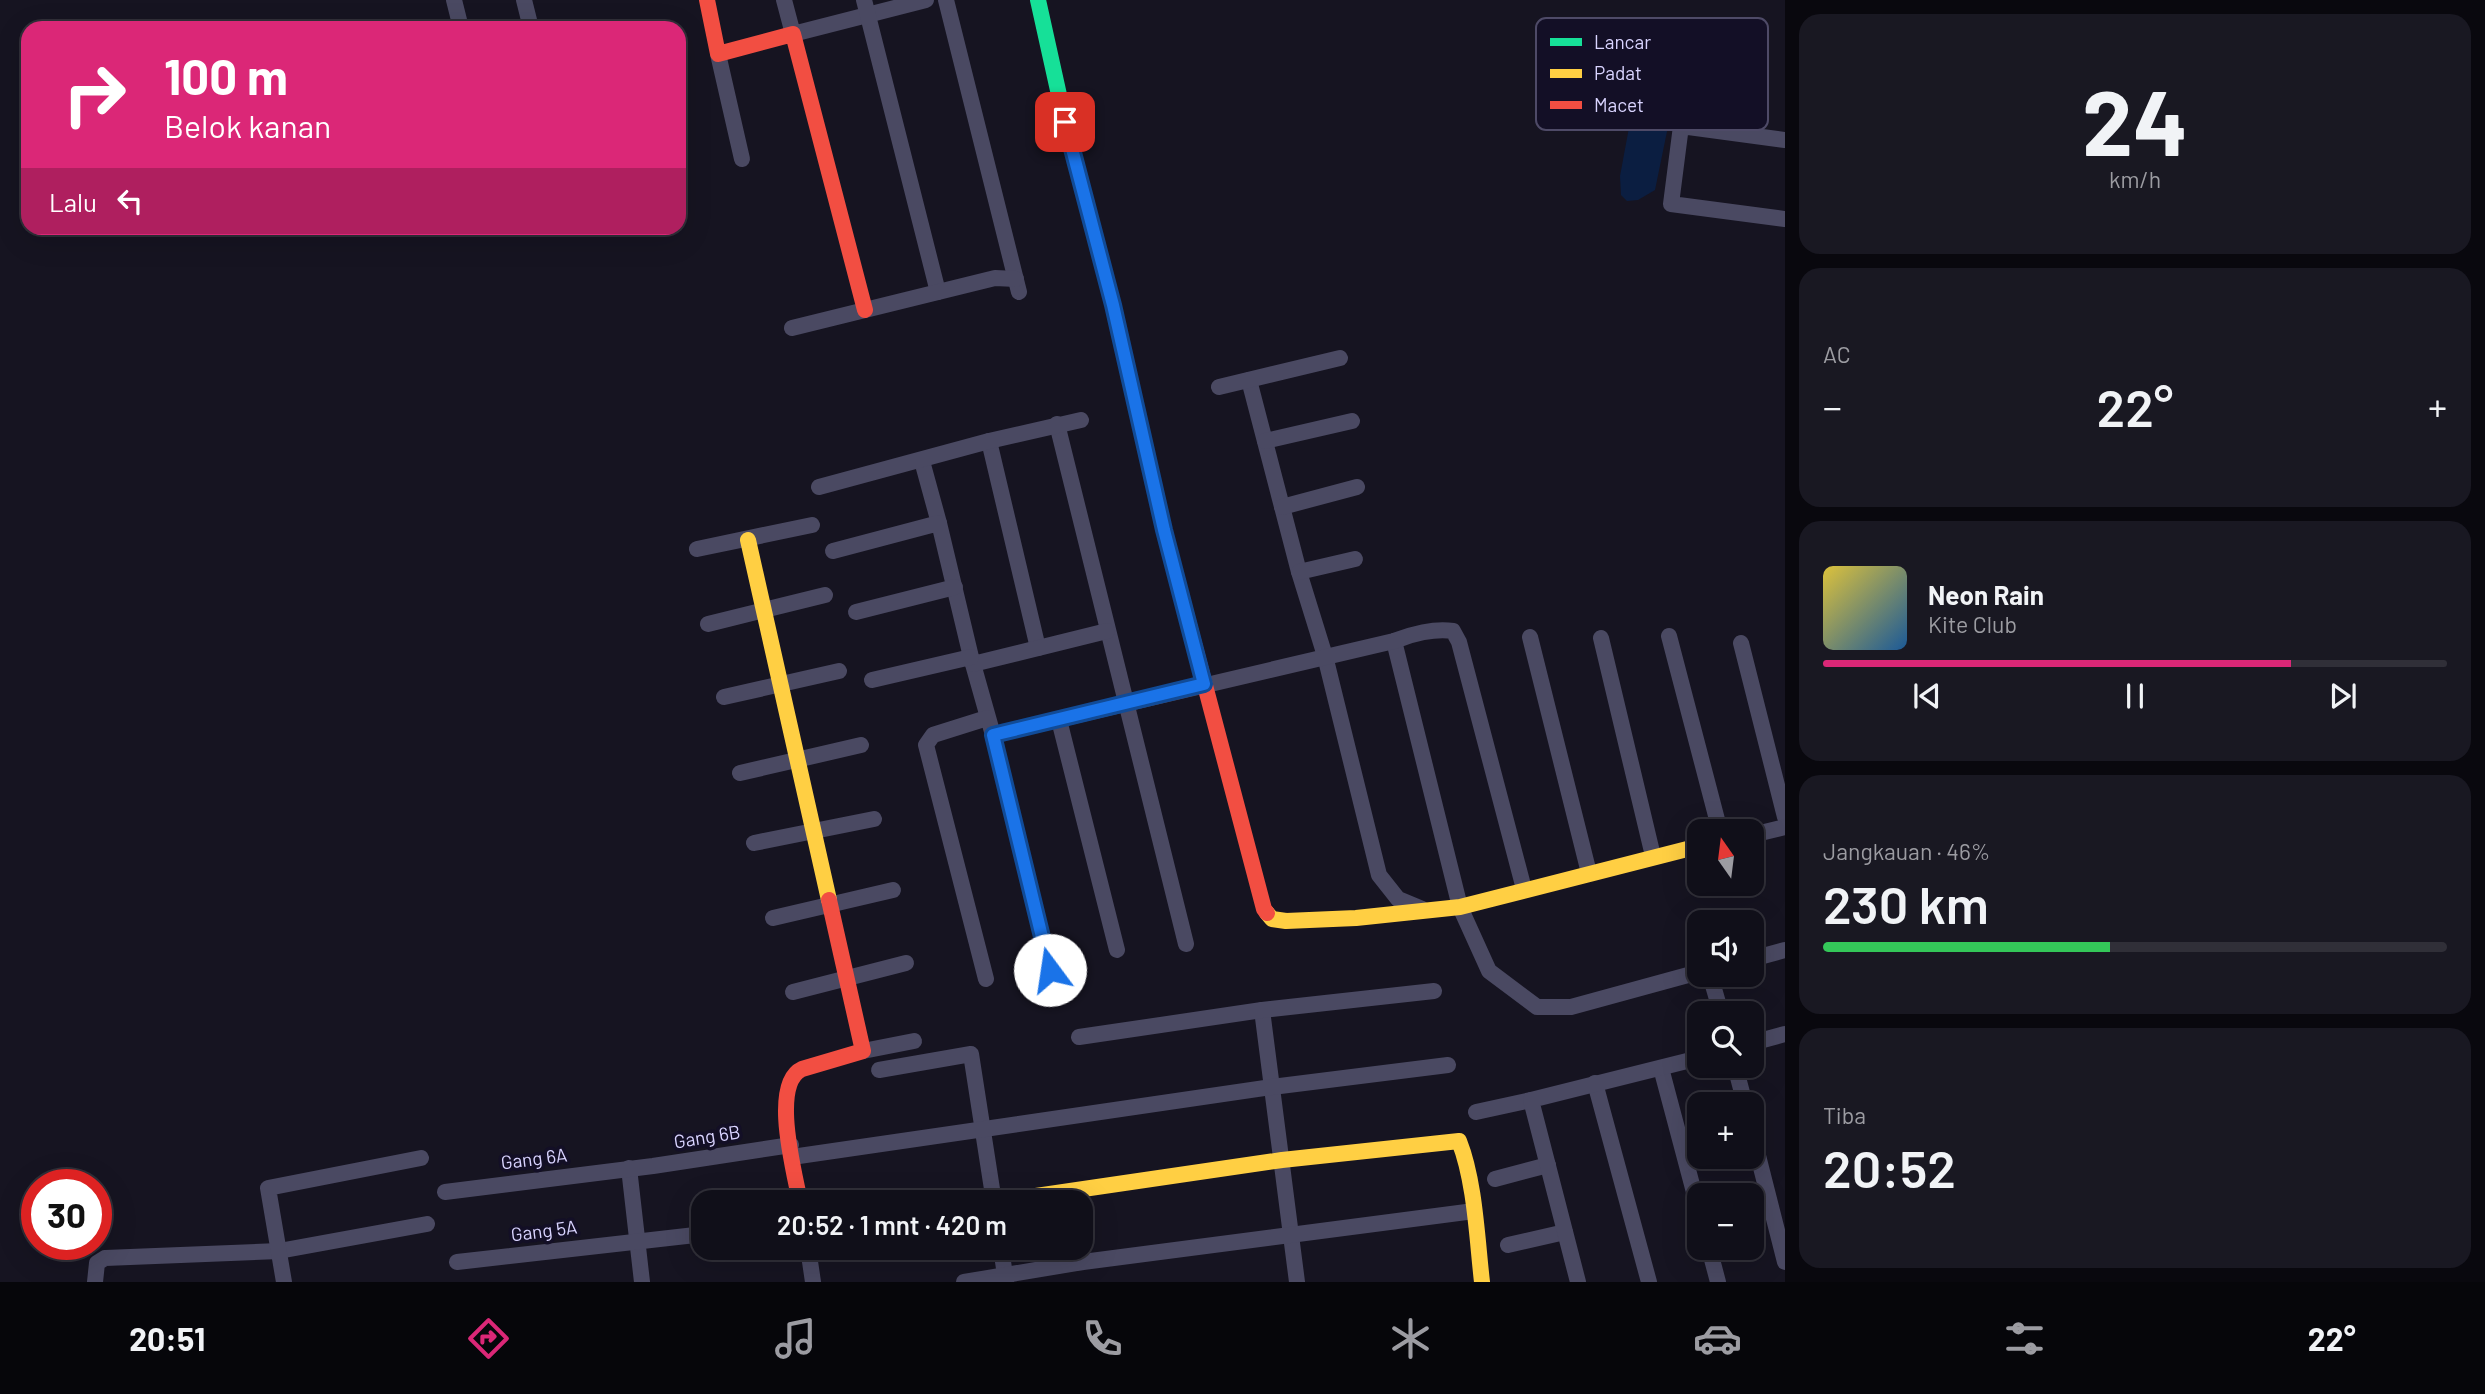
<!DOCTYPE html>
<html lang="id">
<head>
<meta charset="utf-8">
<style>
  :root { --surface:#100f19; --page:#191822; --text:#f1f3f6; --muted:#9c9ca2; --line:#302f38; --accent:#db2777 }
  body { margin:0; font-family:Barlow,sans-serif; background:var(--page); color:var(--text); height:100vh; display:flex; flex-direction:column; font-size:26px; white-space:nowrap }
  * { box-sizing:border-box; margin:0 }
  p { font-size:23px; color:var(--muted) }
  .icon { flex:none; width:38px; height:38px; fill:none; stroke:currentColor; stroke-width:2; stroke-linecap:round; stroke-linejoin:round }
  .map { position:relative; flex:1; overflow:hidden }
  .sheet { display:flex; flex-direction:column; gap:14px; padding:14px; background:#09080e; width:700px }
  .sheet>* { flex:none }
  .hud { position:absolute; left:21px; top:21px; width:665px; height:214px; border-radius:21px; box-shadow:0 7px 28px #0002,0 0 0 2px var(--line); background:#db2777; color:#fff; overflow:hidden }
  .needle { width:46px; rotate:346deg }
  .controls { position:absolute; left:1687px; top:819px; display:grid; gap:14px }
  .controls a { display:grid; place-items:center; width:77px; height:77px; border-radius:14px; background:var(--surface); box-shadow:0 7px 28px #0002,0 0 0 2px var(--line); font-size:35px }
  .speed { position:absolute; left:21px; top:1169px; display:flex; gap:14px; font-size:35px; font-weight:700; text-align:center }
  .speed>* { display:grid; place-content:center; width:91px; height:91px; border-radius:50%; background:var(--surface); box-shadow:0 7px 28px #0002,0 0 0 2px var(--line); line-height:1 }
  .speed .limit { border:10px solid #d22; background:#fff; color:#111 }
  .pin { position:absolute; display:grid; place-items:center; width:60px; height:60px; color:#fff; margin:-30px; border-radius:14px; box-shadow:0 4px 10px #0006 }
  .me { position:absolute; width:77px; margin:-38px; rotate:346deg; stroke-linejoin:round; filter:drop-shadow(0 0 5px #0008) }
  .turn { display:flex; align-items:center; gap:24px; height:147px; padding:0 28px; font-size:32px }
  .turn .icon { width:91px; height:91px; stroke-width:2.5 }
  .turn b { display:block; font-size:49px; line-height:60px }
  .then { display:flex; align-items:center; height:66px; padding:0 28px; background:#0003; gap:14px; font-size:26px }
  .big { font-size:52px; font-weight:600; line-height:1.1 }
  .sheet .widget { flex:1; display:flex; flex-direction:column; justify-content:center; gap:10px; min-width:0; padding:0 24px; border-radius:21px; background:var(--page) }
  .sheet .dial { align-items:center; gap:0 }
  .dial b { font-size:91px; line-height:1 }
  .song { display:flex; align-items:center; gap:21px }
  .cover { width:84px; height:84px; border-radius:10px; background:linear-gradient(135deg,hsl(50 70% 55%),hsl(210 70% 35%)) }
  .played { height:7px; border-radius:4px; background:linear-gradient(90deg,var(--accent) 75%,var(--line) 75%) }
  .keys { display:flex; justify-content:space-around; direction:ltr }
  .heat { display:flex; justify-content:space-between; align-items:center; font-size:38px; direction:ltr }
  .charge { height:10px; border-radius:5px; background:linear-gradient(90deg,#34c759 46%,var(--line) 0) }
  .trip { position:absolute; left:691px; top:1190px; width:402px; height:70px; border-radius:21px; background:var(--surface); box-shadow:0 7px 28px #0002,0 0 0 2px var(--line); font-weight:600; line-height:70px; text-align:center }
  .dock { display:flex; height:112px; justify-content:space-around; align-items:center; background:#06060a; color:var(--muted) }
  .dock .icon { width:49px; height:49px }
  .dock .on { color:var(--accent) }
  .dock b { font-size:32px; color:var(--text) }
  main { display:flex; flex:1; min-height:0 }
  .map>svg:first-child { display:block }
</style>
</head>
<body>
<main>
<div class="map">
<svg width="1785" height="1282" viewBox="0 0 1785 1282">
  <rect width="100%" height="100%" fill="#161421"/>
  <path fill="#0b1e41" d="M 1640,105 L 1661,106 L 1671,112 L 1655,190 L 1638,200 L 1627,201 L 1621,195 L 1620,176 L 1633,106 Z"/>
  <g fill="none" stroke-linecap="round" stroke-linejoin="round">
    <g stroke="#4a4962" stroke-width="16">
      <path d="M 454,0 L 461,28"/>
      <path d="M 524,0 L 531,28"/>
      <path d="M 784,0 L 793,34 L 926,0"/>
      <path d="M 864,0 L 938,292"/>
      <path d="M 946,0 L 1019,292"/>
      <path d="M 718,54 L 742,159"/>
      <path d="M 1785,140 L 1681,126 L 1671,204 L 1785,219"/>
      <path d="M 792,328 L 995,278 L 1016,279"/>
      <path d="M 1249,380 L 1299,572 L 1325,656 L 1379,875 L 1398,899 L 1422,909"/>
      <path d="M 1219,387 L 1340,358"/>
      <path d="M 1057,424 L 1186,944"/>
      <path d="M 989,441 L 1038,648"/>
      <path d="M 1265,441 L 1352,421"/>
      <path d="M 922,461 L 939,523"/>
      <path d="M 819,487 L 989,441 L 1081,420"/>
      <path d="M 1282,507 L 1357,487"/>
      <path d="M 697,549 L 812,525"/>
      <path d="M 833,551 L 939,523 L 971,657 L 993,735"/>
      <path d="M 1299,572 L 1355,559"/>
      <path d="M 856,612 L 955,587"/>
      <path d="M 708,624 L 825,595"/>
      <path d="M 1669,636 L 1720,831"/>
      <path d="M 1530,637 L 1589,873"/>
      <path d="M 1601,638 L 1653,856"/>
      <path d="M 1394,641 L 1460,907 L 1489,971 L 1537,1007 L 1571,1007 L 1699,972"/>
      <path d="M 1741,643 L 1785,817"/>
      <path d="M 973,664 L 1107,631"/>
      <path d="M 872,680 L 971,657"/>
      <path d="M 724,697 L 839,671"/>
      <path d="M 1059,720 L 1117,950"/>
      <path d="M 740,773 L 861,745"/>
      <path d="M 1752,835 L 1785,827"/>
      <path d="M 754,843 L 874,819"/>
      <path d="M 773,918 L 893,890"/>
      <path d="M 1752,959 L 1785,950"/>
      <path d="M 1050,970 L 993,735 L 1394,641 C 1411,634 1435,628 1453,631 L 1459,642 L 1524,889"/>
      <path d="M 1710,975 L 1721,1013"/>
      <path d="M 986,979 L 926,745 L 933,735 L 987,718"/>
      <path d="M 793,992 L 906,963"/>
      <path d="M 1262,1010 L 1297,1282"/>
      <path d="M 1079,1037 L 1262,1010 L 1434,991"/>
      <path d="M 1752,1043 L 1785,1034"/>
      <path d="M 863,1051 L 914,1041"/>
      <path d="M 1735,1066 L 1745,1104"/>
      <path d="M 1661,1068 L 1699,1211"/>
      <path d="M 879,1070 L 971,1054 L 994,1202"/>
      <path d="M 1595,1083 L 1649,1282"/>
      <path d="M 1476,1112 L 1531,1100"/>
      <path d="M 1752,1132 L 1785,1262"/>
      <path d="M 792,1157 L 1272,1087 L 1448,1065"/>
      <path d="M 629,1168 L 642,1282"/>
      <path d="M 1495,1179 L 1548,1165"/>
      <path d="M 445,1192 L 653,1166 L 791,1145"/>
      <path d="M 1508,1245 L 1565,1232"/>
      <path d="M 808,1248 L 813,1282"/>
      <path d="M 1001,1248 L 1006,1282"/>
      <path d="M 1709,1248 L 1718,1282"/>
      <path d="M 457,1262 L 704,1234"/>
      <path d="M 95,1282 L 97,1263 L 105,1258 L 279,1251 L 427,1224"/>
      <path d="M 284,1282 L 268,1188 L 421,1158"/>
      <path d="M 964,1282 L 1083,1262 L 1474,1211"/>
      <path d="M 1578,1282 L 1531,1100 L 1699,1058"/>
    </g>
    <path stroke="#16e098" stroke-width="16" d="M 1038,0 L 1065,122 L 1113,305 L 1164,530"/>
    <g stroke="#ffcf43" stroke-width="16">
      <path d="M 748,540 L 829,900"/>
      <path d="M 1267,913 L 1272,919 L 1286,921 L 1356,918 L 1460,907 L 1699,846"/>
      <path d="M 994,1202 L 1282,1160 L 1459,1141 C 1475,1181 1477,1239 1482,1282"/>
    </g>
    <g stroke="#f24e42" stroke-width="16">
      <path d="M 707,0 L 718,54 L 793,34 L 865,310"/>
      <path d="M 1164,530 L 1264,909 L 1267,913"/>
      <path d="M 800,1202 C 795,1174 770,1084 802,1069 L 863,1051 L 829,900"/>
    </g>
  </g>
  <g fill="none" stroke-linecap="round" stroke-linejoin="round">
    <defs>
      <path id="route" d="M 1050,970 L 993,735 L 1204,684 L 1164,530 L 1113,305 L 1065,122"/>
    </defs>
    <use href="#route" stroke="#114b97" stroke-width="18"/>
    <use href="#route" stroke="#1a73e8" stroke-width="12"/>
  </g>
  <g text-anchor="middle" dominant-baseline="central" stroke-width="7" stroke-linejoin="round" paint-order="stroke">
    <g font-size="19" fill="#d9d4ff" stroke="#130f26">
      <text transform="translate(707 1136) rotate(-9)">Gang 6B</text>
      <text transform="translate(534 1158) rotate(-7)">Gang 6A</text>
      <text transform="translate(544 1230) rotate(-7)">Gang 5A</text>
    </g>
  </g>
  <rect x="1536" y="18" width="232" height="112" rx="10" fill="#130f26" stroke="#4e4a67" stroke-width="2"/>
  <rect x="1550" y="38" width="32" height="8" fill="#16e098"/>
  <rect x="1550" y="69" width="32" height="9" fill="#ffcf43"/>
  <rect x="1550" y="101" width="32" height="8" fill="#f24e42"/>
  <g font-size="19" fill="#d9d4ff">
    <text x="1594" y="49">Lancar</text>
    <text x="1594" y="80">Padat</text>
    <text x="1594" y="112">Macet</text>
  </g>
</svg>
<div class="controls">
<a><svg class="needle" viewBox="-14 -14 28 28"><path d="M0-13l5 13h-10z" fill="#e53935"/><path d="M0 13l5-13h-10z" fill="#9c9ca2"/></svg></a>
<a><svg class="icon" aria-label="sound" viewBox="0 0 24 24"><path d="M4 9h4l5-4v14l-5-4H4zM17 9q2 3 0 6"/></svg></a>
<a><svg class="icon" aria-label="search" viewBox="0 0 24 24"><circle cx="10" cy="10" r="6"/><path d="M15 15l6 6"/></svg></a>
<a>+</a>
<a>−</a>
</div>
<div class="speed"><div class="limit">30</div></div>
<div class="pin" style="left:1065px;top:122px;background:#d93025"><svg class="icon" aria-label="arrive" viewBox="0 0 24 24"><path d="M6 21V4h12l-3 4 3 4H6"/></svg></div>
<svg class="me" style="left:1050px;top:970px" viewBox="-20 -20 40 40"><circle r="19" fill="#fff"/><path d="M0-13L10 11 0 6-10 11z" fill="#1a73e8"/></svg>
<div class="trip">20:52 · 1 mnt · 420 m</div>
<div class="hud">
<div class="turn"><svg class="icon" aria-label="right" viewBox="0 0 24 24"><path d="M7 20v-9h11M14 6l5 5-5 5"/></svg><div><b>100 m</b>Belok kanan</div></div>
<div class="then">Lalu<svg class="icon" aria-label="left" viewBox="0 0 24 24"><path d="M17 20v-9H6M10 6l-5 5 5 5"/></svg></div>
</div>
</div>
<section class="sheet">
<div class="widget dial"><b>24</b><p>km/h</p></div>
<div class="widget"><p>AC</p>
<div class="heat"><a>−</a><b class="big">22°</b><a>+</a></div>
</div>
<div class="widget">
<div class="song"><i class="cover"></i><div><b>Neon Rain</b><p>Kite Club</p></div></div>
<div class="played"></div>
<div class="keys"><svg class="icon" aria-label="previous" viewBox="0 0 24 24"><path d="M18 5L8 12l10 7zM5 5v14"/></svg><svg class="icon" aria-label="pause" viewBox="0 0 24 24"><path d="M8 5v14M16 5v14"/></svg><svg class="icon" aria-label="next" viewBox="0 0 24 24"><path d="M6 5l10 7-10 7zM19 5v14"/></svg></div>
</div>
<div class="widget"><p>Jangkauan · 46%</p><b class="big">230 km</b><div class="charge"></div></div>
<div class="widget"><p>Tiba</p><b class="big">20:52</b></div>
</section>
</main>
<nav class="dock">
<b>20:51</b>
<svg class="icon on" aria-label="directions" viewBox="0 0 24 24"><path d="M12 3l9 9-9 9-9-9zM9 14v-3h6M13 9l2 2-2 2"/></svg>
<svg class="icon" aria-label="music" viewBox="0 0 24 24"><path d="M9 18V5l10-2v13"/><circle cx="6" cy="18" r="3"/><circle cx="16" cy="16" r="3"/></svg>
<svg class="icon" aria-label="phone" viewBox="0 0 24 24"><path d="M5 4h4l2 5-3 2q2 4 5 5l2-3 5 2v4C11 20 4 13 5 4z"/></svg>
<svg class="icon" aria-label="climate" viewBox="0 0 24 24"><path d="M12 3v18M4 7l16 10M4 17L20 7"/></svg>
<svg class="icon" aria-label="car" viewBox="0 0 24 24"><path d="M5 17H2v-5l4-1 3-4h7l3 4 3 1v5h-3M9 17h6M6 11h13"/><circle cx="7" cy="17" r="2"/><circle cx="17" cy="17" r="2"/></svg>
<svg class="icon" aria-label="filters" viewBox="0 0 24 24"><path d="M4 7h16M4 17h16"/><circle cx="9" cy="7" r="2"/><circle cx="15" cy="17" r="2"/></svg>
<b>22°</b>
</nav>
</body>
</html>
